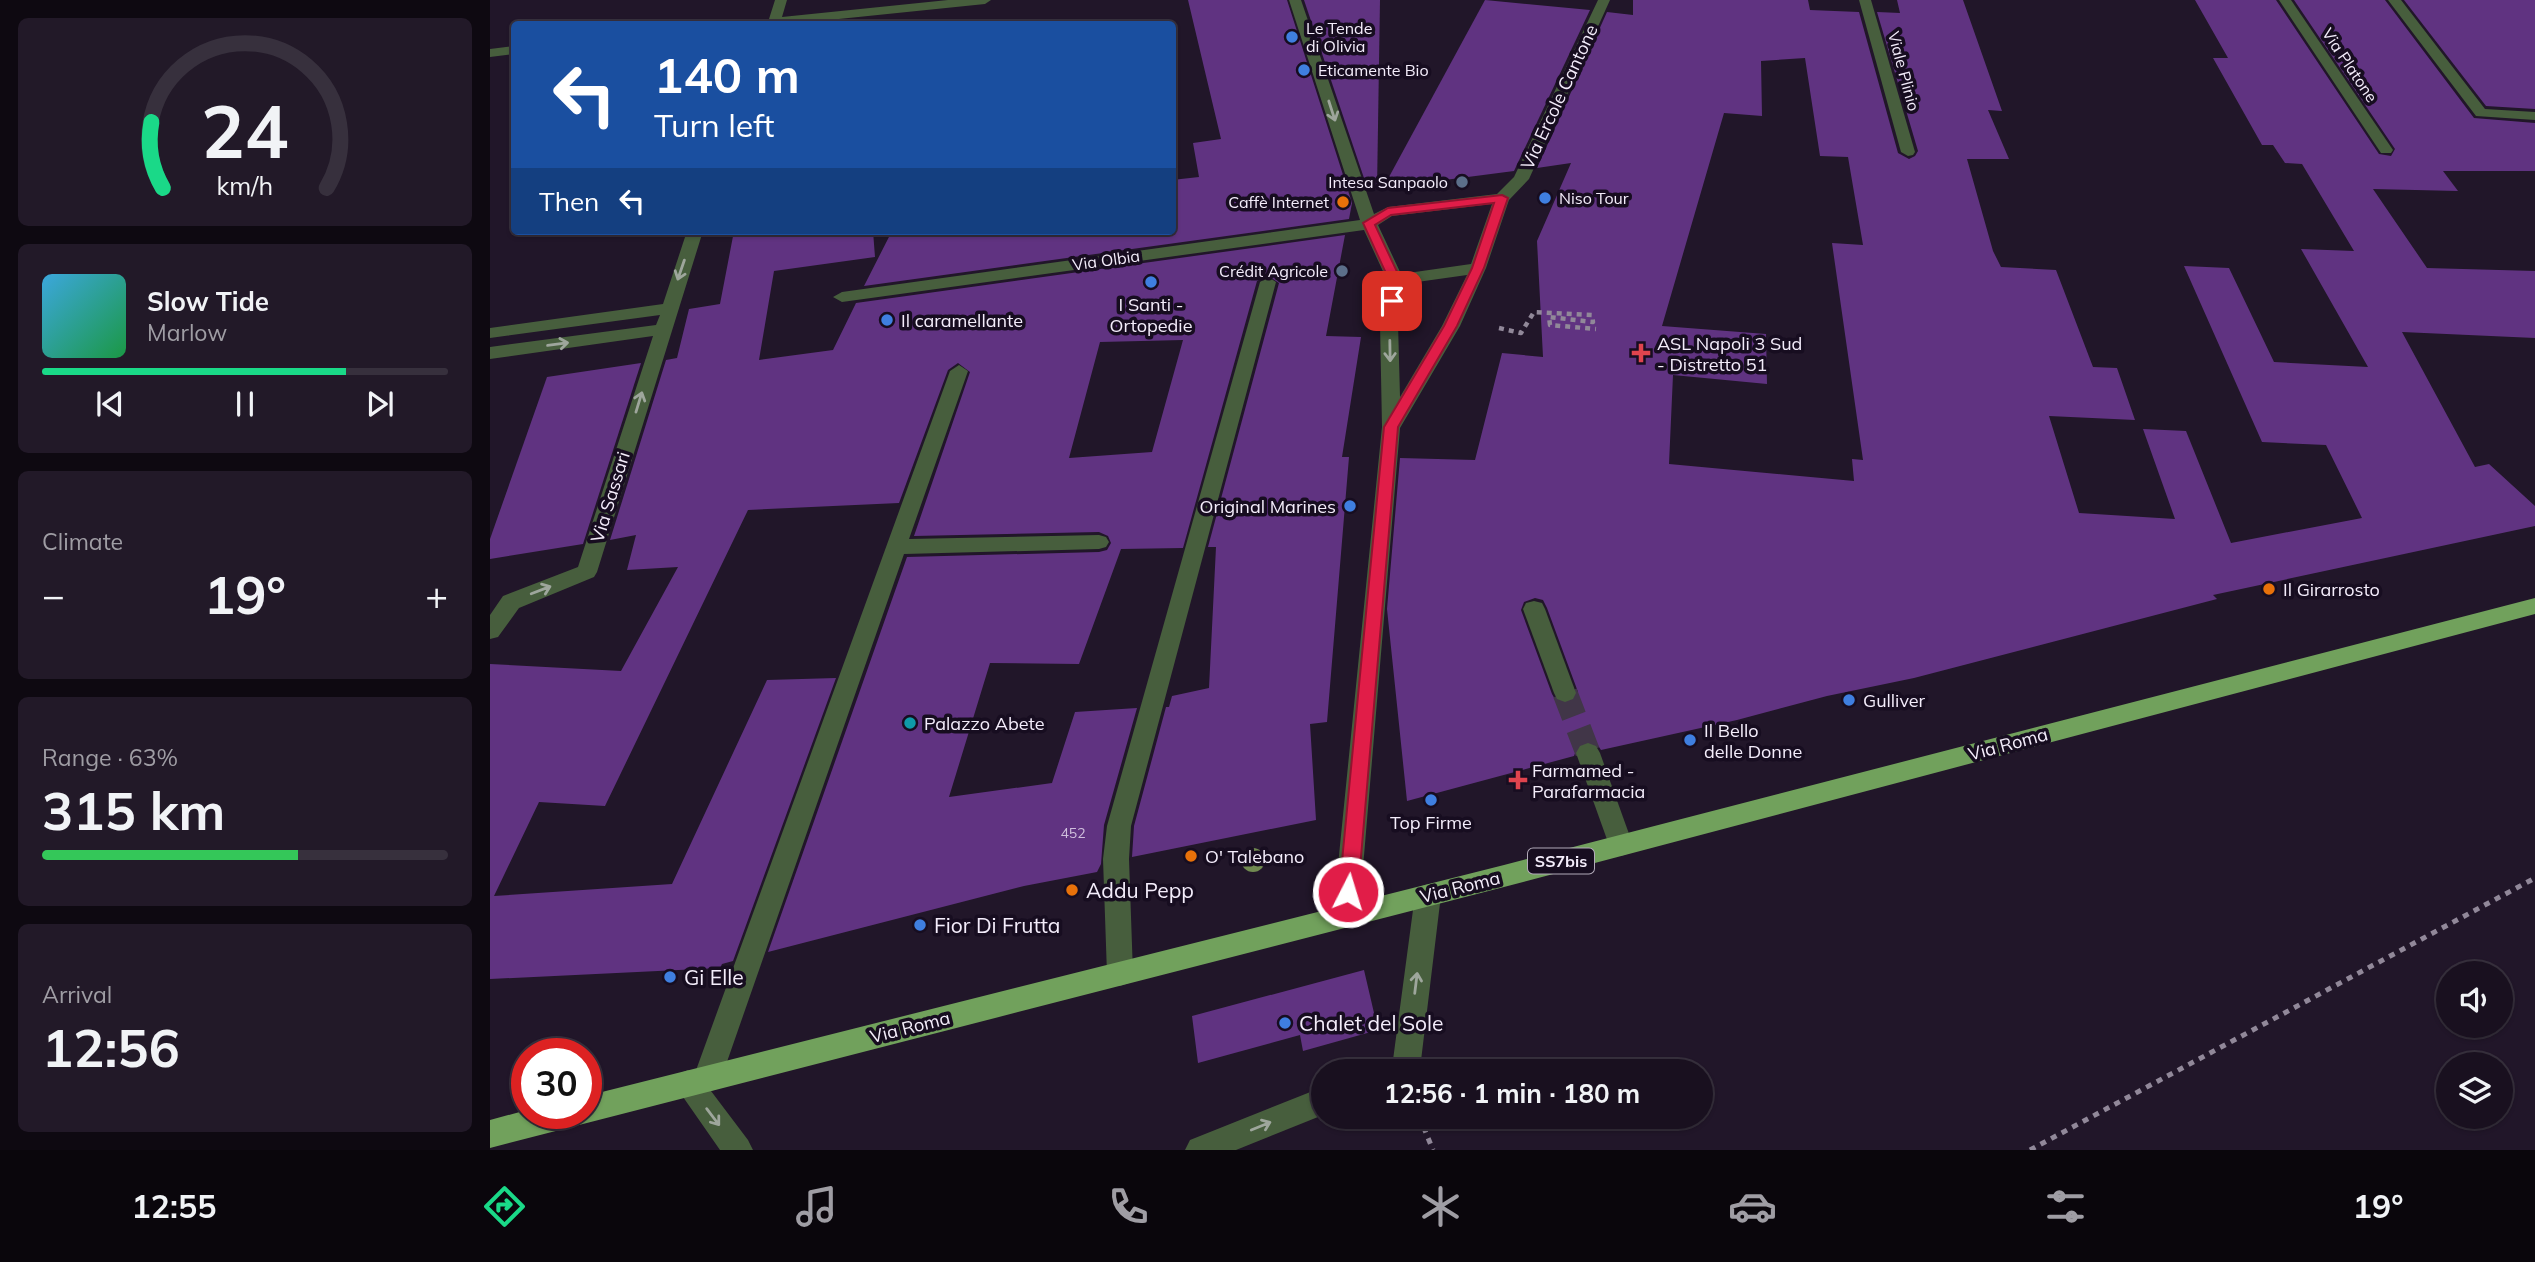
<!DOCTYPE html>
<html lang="en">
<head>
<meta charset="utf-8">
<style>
  :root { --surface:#19101f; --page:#221928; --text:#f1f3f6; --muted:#9f9da4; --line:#37303d; --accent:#1ad988 }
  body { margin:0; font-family:Mulish,sans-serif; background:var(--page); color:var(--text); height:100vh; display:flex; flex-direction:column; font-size:26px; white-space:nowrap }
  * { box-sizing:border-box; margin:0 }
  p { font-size:23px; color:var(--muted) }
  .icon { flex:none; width:38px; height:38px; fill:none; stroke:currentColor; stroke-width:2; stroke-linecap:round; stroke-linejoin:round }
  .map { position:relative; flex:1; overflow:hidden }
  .panel { display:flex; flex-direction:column; gap:18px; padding:18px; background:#0e0911; width:490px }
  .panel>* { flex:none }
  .guide { position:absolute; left:21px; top:21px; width:665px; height:214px; border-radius:7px; box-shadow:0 2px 5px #0004,0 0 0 2px var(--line); background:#1a4fa0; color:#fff; overflow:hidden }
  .tools { position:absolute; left:1946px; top:961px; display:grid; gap:14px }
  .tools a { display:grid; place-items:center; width:77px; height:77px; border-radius:50%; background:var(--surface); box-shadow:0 2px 5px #0004,0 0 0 2px var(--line); font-size:35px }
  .speed { position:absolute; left:21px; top:1038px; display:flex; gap:14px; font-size:35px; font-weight:700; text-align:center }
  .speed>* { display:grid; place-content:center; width:91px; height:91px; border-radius:50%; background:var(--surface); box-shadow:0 2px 5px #0004,0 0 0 2px var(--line); line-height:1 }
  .speed .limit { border:10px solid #d22; background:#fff; color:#111 }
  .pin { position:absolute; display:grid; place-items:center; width:60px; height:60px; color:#fff; margin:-30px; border-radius:14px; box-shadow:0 4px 10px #0006 }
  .me { position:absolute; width:77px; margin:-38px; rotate:5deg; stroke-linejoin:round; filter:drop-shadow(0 0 5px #0008) }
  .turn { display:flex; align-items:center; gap:24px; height:147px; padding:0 28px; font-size:32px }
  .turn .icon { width:91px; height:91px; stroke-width:2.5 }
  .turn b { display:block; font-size:49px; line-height:60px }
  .then { display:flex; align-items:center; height:66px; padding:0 28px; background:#0003; gap:14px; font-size:26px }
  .big { font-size:52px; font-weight:700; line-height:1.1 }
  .panel .widget { flex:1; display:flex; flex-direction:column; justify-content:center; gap:10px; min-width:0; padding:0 24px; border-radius:10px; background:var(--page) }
  .panel .dial { align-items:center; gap:0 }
  .dial svg { height:182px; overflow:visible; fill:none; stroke:var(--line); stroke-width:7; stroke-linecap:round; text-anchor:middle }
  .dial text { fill:var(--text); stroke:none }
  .song { display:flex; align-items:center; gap:21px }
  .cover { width:84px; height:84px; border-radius:10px; background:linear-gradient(135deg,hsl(200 70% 55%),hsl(140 70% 35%)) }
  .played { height:7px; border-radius:4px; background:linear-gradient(90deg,var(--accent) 75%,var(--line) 75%) }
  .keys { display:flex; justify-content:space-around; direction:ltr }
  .heat { display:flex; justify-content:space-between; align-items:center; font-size:38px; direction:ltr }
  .charge { height:10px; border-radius:5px; background:linear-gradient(90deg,#34c759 63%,var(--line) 0) }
  .trip { position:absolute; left:821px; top:1059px; width:402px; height:70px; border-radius:35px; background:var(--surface); box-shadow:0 2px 5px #0004,0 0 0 2px var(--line); font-weight:700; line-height:70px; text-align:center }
  .menu { display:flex; height:112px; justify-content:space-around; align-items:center; background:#0a060c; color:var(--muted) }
  .menu .icon { width:49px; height:49px }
  .menu .current { color:var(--accent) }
  .menu b { font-size:32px; color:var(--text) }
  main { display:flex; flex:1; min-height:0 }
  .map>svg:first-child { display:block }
</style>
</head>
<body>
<main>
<section class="panel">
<div class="widget dial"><svg viewBox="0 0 100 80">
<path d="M14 69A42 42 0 1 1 86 69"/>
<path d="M14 69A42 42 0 0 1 9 40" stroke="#1ad988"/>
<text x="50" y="56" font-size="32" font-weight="700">24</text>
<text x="50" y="72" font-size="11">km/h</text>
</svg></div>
<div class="widget">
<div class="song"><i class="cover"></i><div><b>Slow Tide</b><p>Marlow</p></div></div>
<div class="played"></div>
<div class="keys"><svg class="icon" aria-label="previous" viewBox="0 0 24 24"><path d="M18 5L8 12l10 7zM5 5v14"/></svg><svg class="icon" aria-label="pause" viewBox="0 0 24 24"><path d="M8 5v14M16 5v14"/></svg><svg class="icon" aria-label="next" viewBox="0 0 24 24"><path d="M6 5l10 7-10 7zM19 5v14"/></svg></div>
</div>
<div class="widget"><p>Climate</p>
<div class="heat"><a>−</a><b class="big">19°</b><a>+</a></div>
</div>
<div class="widget"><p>Range · 63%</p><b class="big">315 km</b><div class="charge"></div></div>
<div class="widget"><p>Arrival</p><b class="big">12:56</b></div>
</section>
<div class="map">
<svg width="2045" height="1150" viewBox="0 0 2045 1150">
  <rect width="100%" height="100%" fill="#211629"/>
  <g fill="#603381" fill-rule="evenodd">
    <path d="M 698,0 L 797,0 L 862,203 L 859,219 L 374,286 L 402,231 L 682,231 L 682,180 L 709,177 L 703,143 L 731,139 Z"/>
    <path d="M 814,0 L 890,0 L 887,189 L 878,190 Z"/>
    <path d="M 995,0 L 1100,10 L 1024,171 L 893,188 Z"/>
    <path d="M 1143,0 L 1318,0 L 1320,10 L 1369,12 L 1408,153 L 1419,159 L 1425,156 L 1428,151 L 1387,12 L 1410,13 L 1407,0 L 1473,0 L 1512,111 L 1498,110 L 1519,159 L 1477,159 L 1503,251 L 1511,267 L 1566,270 L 1603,367 L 1627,368 L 1645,420 L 1559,416 L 1589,513 L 1685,519 L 1653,429 L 1696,431 L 1741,543 L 1872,518 L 1836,445 L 1772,442 L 1694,266 L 1739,268 L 1784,362 L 1878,367 L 1811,249 L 1864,251 L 1812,164 L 1795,163 L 1783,145 L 1772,145 L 1723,58 L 1738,58 L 1705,0 L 1786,0 L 1889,154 L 1901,156 L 1905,149 L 1804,0 L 1895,0 L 1984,118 L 2045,123 L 2045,171 L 1953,171 L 1968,191 L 1883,189 L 1937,268 L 2045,271 L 2045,338 L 1912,332 L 1985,467 L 1999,464 L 2045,506 L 2045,526 L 1723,595 L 1727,599 L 1424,678 L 1337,696 L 1247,720 L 1111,750 L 1107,744 L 1097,741 L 1088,745 L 1084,756 L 917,801 L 897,609 L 910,458 L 985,460 L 1012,353 L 1053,357 L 1047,241 L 1081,163 L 1047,168 L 1117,12 L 1143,15 ZM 1315,58 L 1330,156 L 1358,157 L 1373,245 L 1342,243 L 1373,460 L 1362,459 L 1364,481 L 1179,464 L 1183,375 L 1277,384 L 1276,334 L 1172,326 L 1234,113 L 1272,116 L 1271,61 ZM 1045,598 L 1053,600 L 1057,608 L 1088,692 L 1085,700 L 1076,704 L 1066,701 L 1062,694 L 1031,610 L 1034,602 Z"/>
    <path d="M 1914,0 L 2045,0 L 2045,109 L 1996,106 Z"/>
    <path d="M 244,231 L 383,231 L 385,257 L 284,271 L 269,360 L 343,350 L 366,303 L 855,235 L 836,336 L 871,337 L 852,457 L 859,457 L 837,722 L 820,724 L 826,820 L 642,857 L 644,826 L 676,707 L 679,707 L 682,696 L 719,688 L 726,547 L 718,547 L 789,283 L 777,275 L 767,281 L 693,548 L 631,549 L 589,664 L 500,663 L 459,797 L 562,783 L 585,712 L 647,708 L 614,825 L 611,864 L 607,872 L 534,886 L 278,952 L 417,557 L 609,552 L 617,550 L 621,543 L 618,536 L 609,532 L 424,536 L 480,372 L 468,363 L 458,370 L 409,503 L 258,510 L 115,806 L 49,802 L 4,896 L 182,884 L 277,680 L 346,678 L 243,961 L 232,964 L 230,968 L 0,979 L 0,664 L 131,671 L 188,567 L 137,570 L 146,535 L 120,540 L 176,360 L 187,358 L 199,309 L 230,304 ZM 693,340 L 662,452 L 579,458 L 610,342 Z"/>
    <path d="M 151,363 L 93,544 L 0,559 L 0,539 L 57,377 Z"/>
    <path d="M 874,970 L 888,1030 L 813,1051 L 810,1035 L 708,1063 L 702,1016 Z"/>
  </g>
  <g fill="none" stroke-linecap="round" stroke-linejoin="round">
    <path stroke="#413648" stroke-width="25" stroke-dasharray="25 13" stroke-linecap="butt" d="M 1075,693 L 1098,753"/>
    <path stroke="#918899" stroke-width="4.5" stroke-dasharray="5 5" stroke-linecap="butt" d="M 1009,328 L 1031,333 L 1044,312 L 1102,315 L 1103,322 L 1059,317 L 1060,325 L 1106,329"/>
    <g stroke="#918899" stroke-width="5" stroke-dasharray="6 6" stroke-linecap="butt">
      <path d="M 929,1116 L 943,1150"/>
      <path d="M 1540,1150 L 2045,878"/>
    </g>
    <g fill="#475e3d" fill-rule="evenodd">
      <path d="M 285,0 L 297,0 L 292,17 L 458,0 L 501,0 L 495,4 L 300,24 L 261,24 L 262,21 L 279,19 Z"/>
      <path d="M 799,0 L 811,0 L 884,214 L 898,207 L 1007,194 L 1024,177 L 1108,0 L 1120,0 L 1039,179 L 1019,200 L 996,268 L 970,326 L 910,428 L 869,915 L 865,923 L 856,927 L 847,923 L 843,915 L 892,427 L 890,323 L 897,280 L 874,230 L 352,302 L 343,297 L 352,292 L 870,220 ZM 1002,204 L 981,264 L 911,274 L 888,225 L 902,216 ZM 977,275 L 952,326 L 910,397 L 908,323 L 913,284 Z"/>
      <path d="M 1369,0 L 1381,0 L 1425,152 L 1423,155 L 1418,156 L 1411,152 Z"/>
      <path d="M 1789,0 L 1801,0 L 1903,150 L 1901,153 L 1891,153 Z"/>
      <path d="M 1898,0 L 1911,0 L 1995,109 L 2045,112 L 2045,120 L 1986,116 Z"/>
      <path d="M 24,46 L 24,54 L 0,57 L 0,49 Z"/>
      <path d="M 197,231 L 213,231 L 107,572 L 104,577 L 29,608 L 8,637 L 0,639 L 0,615 L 13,596 L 88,567 L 163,336 L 0,359 L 0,347 L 166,325 L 170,315 L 0,338 L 0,328 L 173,304 Z"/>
      <path d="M 778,277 L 786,282 L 641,826 L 639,859 L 643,974 L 639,983 L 630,986 L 621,983 L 617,974 L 613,859 L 617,826 L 770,282 Z"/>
      <path d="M 469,365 L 478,371 L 419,539 L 609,535 L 616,537 L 619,542 L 616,547 L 609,549 L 414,554 L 231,1079 L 227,1089 L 221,1091 L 258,1140 L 263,1150 L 230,1150 L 184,1084 L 188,1074 L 198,1070 L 205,1073 L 460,371 Z"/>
      <path d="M 1044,601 L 1052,603 L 1055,609 L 1086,693 L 1083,699 L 1075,702 L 1067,699 L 1064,693 L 1033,609 L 1036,603 Z"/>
      <path d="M 1098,743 L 1106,746 L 1110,753 L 1143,845 L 1140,853 L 1131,856 L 1122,853 L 1119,845 L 1086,753 L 1090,746 Z"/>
      <path d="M 938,884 L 947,887 L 951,895 L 930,1069 L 896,1071 L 903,1060 L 925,895 L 929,887 Z"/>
      <path d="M 833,1087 L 833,1115 L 746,1150 L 695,1150 L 700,1140 Z"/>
    </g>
    <path fill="#71a15c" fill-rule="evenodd" d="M 2045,598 L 2045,614 L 1014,887 L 0,1148 L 0,1120 L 37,1110 L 37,1113 L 96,1113 L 96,1096 L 1014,865 Z"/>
  </g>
  <circle fill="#718a51" cx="763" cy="860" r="12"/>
  <defs><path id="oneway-shaft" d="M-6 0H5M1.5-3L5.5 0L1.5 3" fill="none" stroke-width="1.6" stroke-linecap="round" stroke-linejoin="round" transform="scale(1.75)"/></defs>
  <g stroke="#9ea69c">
    <use href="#oneway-shaft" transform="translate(842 111) rotate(72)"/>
    <use href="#oneway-shaft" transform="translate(191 270) rotate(109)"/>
    <use href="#oneway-shaft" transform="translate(68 344) rotate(-8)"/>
    <use href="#oneway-shaft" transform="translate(900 351) rotate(89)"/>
    <use href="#oneway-shaft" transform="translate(149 402) rotate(-73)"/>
    <use href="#oneway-shaft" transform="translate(51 590) rotate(-21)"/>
    <use href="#oneway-shaft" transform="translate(926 983) rotate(-83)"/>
    <use href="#oneway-shaft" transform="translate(223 1117) rotate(53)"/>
    <use href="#oneway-shaft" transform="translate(771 1126) rotate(-22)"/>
  </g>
  <path fill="#e11d48" stroke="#92132f" stroke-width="2" d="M 1012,195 L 1018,198 L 994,268 L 967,326 L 908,427 L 868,892 L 865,898 L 858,900 L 852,898 L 849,892 L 894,427 L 954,326 L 982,268 L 1004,203 L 901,215 L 885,225 L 911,280 L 908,301 L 902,305 L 895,301 L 899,280 L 873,223 L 898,208 Z"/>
  <g fill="#3f7fe0" stroke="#170d20" stroke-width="2.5">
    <circle cx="802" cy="37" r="7"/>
    <circle cx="814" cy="70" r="7"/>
    <circle cx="1055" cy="198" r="7"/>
    <circle cx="661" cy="282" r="7"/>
    <circle cx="397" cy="320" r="7"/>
    <circle cx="860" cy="506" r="7"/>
    <circle cx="1359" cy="700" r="7"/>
    <circle cx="1200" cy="740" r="7"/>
    <circle cx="941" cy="800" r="7"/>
    <circle cx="430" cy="925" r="7"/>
    <circle cx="180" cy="977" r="7"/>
    <circle cx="795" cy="1023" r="7"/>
  </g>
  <g fill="#5c6f8a" stroke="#170d20" stroke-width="2.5">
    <circle cx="972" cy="182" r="7"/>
    <circle cx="852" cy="271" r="7"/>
  </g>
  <g fill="#e8710a" stroke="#170d20" stroke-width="2.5">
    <circle cx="853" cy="202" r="7"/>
    <circle cx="1779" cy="589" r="7"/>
    <circle cx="701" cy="856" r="7"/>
    <circle cx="582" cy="890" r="7"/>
  </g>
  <g fill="#e0444e" stroke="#170d20" stroke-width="2.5">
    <path d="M1147.5 342.5h7v7h7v7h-7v7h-7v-7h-7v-7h7z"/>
    <path d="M1024.5 769.5h7v7h7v7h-7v7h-7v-7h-7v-7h7z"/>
  </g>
  <circle fill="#0f9aa8" stroke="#170d20" stroke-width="2.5" cx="420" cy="723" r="7"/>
  <g text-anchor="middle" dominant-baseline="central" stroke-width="7" stroke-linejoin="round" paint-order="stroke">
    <g font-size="14" fill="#cfbedc">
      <text x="583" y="833">452</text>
    </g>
    <g font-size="16" fill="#f4edfb" stroke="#170d20" text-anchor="start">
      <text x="816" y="28">Le Tende<tspan x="816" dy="18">di Olivia</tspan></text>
      <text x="828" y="70">Eticamente Bio</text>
      <text x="958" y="182" text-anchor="end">Intesa Sanpaolo</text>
      <text x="1069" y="198">Niso Tour</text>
      <text x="839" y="202" text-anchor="end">Caffè Internet</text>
      <text x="838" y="271" text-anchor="end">Crédit Agricole</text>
    </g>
    <g font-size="16" fill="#f4edfb" stroke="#170d20">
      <text transform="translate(1860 65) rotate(56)">Via Platone</text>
      <text transform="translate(1414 71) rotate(75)">Viale Plinio</text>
      <text transform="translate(616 260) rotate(-8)">Via Olbia</text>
    </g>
    <rect fill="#170d20" stroke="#b2aab9" stroke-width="2" x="1038" y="848.5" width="66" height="25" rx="5"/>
    <g font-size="16" font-weight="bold" fill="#f4edfb">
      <text x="1071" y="861">SS7bis</text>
    </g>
    <g font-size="18" fill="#f4edfb" stroke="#170d20">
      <text transform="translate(1069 97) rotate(-65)">Via Ercole Cantone</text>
      <text transform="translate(120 497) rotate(-73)">Via Sassari</text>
      <text transform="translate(1518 744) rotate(-15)">Via Roma</text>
      <text transform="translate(970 887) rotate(-14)">Via Roma</text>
      <text transform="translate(420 1027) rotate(-14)">Via Roma</text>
    </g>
    <g font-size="18" fill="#f4edfb" stroke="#170d20" text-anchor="start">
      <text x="661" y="304" text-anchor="middle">I Santi -<tspan x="661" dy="21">Ortopedie</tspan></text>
      <text x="411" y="320">Il caramellante</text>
      <text x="1167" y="343">ASL Napoli 3 Sud<tspan x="1167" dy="21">- Distretto 51</tspan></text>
      <text x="846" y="506" text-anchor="end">Original Marines</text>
      <text x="1793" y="589">Il Girarrosto</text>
      <text x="1373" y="700">Gulliver</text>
      <text x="434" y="723">Palazzo Abete</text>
      <text x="1214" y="730">Il Bello<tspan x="1214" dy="21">delle Donne</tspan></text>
      <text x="1042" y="770">Farmamed -<tspan x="1042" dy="21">Parafarmacia</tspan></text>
      <text x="941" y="822" text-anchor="middle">Top Firme</text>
      <text x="715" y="856">O' Talebano</text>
    </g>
    <g font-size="21" fill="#f4edfb" stroke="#170d20" text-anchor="start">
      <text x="596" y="890">Addu Pepp</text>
      <text x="444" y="925">Fior Di Frutta</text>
      <text x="194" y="977">Gi Elle</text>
      <text x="809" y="1023">Chalet del Sole</text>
    </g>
  </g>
</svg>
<div class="tools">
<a><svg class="icon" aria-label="sound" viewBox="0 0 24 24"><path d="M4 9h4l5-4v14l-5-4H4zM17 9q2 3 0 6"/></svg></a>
<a><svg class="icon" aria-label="layers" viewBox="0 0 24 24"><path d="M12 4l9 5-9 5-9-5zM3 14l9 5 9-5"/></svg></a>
</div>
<div class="speed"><div class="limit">30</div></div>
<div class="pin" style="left:902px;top:301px;background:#d93025"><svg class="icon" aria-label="arrive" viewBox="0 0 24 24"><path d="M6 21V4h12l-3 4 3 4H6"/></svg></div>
<svg class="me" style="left:858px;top:892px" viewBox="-20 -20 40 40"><circle r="17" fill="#e11d48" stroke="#fff" stroke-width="3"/><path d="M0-11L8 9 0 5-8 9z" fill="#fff"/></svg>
<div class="trip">12:56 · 1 min · 180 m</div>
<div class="guide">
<div class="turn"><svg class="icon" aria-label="left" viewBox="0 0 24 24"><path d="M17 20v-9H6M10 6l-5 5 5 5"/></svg><div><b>140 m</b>Turn left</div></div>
<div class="then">Then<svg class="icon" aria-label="left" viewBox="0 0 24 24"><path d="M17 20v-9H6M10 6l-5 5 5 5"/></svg></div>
</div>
</div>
</main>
<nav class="menu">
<b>12:55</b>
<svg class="icon current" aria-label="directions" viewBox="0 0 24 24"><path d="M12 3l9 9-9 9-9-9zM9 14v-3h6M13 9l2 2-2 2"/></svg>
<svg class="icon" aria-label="music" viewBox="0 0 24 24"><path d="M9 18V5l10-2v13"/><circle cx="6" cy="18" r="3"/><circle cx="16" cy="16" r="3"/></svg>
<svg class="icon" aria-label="phone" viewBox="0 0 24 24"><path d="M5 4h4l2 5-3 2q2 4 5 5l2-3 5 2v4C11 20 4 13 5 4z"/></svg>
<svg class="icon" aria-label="climate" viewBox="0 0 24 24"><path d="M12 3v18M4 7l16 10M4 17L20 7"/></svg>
<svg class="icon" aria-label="car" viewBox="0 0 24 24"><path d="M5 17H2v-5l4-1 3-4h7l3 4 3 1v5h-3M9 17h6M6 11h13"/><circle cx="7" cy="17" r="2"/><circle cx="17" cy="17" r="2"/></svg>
<svg class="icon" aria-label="filters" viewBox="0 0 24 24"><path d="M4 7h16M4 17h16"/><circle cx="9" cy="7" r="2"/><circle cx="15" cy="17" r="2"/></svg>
<b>19°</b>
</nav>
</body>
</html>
